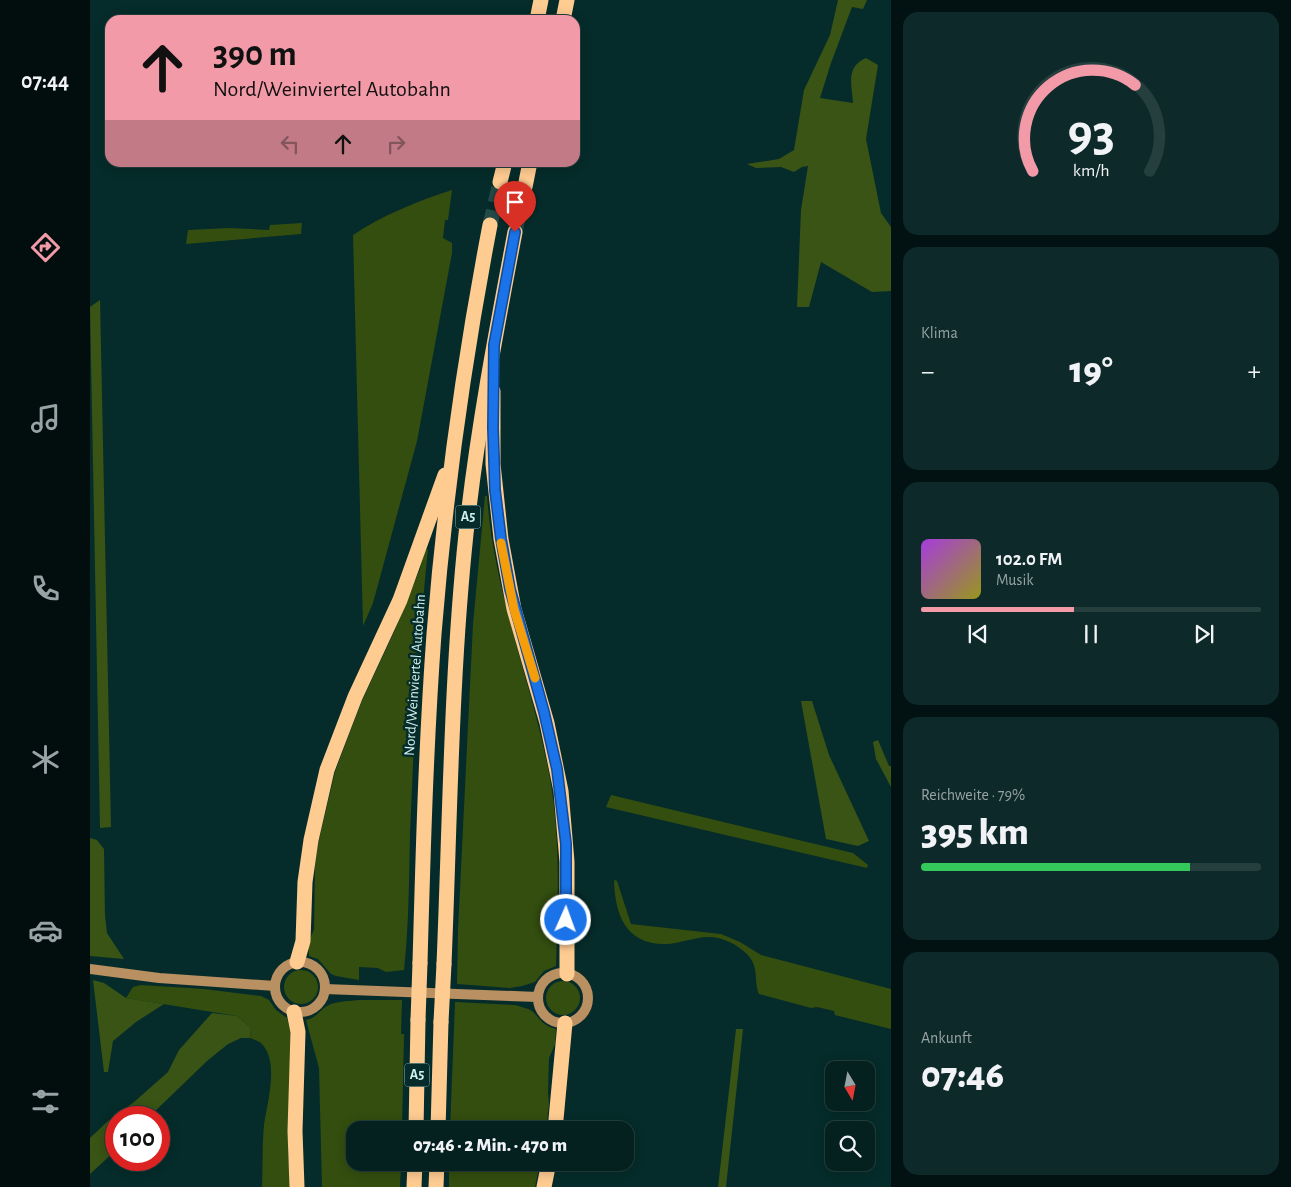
<!DOCTYPE html>
<html lang="de">
<head>
<meta charset="utf-8">
<style>
  :root { --surface:#042120; --page:#0d2929; --text:#f1f3f6; --muted:#97a3a5; --line:#253e3e; --accent:#f39aa8 }
  body { margin:0; font-family:"Alegreya Sans",sans-serif; background:var(--page); color:var(--text); height:100vh; display:flex; flex-direction:column; font-size:19px; white-space:nowrap }
  * { box-sizing:border-box; margin:0 }
  p { font-size:16px; color:var(--muted) }
  .icon { flex:none; width:28px; height:28px; fill:none; stroke:currentColor; stroke-width:2; stroke-linecap:round; stroke-linejoin:round }
  .map { position:relative; flex:1; overflow:hidden }
  .details { display:flex; flex-direction:column; gap:12px; padding:12px; background:#021212; width:400px }
  .details>* { flex:none }
  .hud { position:absolute; left:15px; top:15px; width:475px; height:152px; border-radius:15px; box-shadow:0 2px 12px #0003,0 0 0 1px var(--line); background:#f39aa8; color:#111; overflow:hidden }
  .needle { width:32px; rotate:170deg }
  .fabs { position:absolute; left:735px; top:1061px; display:grid; gap:10px }
  .fabs a { display:grid; place-items:center; width:50px; height:50px; border-radius:10px; background:var(--surface); box-shadow:0 2px 12px #0003,0 0 0 1px var(--line); font-size:25px }
  .speed { position:absolute; left:15px; top:1106px; display:flex; gap:10px; font-size:25px; font-weight:700; text-align:center }
  .speed>* { display:grid; place-content:center; width:65px; height:65px; border-radius:50%; background:var(--surface); box-shadow:0 2px 12px #0003,0 0 0 1px var(--line); line-height:1 }
  .speed .limit { border:8px solid #d22; background:#fff; color:#111 }
  .pin { position:absolute; display:grid; place-items:center; width:42px; height:42px; color:#fff; margin:-51px -21px; border-radius:50% 50% 50% 0; rotate:-45deg; box-shadow:0 0 5px #0007 }
  .pin .icon { rotate:45deg }
  .me { position:absolute; width:55px; margin:-28px; rotate:2deg; stroke-linejoin:round; filter:drop-shadow(0 0 4px #0008) }
  .turn { display:flex; align-items:center; gap:18px; height:105px; padding:0 25px; font-size:22px }
  .turn .icon { width:65px; height:65px; stroke-width:2.5 }
  .turn b { display:block; font-size:35px; line-height:42px }
  .lanes { display:flex; align-items:center; height:48px; padding:0 25px; background:#0003; justify-content:center; gap:25px; direction:ltr }
  .lanes .off { opacity:.35 }
  .big { font-size:38px; font-weight:800; line-height:1.1 }
  .details .widget { flex:1; display:flex; flex-direction:column; justify-content:center; gap:8px; min-width:0; padding:0 18px; border-radius:15px; background:var(--page) }
  .details .dial { align-items:center; gap:0 }
  .dial svg { height:130px; overflow:visible; fill:none; stroke:var(--line); stroke-width:7; stroke-linecap:round; text-anchor:middle }
  .dial text { fill:var(--text); stroke:none }
  .song { display:flex; align-items:center; gap:15px }
  .cover { width:60px; height:60px; border-radius:8px; background:linear-gradient(135deg,hsl(280 70% 55%),hsl(60 70% 35%)) }
  .played { height:5px; border-radius:2px; background:linear-gradient(90deg,var(--accent) 45%,var(--line) 45%) }
  .keys { display:flex; justify-content:space-around; direction:ltr }
  .heat { display:flex; justify-content:space-between; align-items:center; font-size:28px; direction:ltr }
  .charge { height:8px; border-radius:4px; background:linear-gradient(90deg,#34c759 79%,var(--line) 0) }
  .trip { position:absolute; left:256px; top:1121px; width:288px; height:50px; border-radius:15px; background:var(--surface); box-shadow:0 2px 12px #0003,0 0 0 1px var(--line); font-weight:800; line-height:50px; text-align:center }
  main { display:flex; flex:1; min-height:0 }
  .menu { display:flex; flex-direction:column; width:90px; justify-content:space-around; align-items:center; background:#020d0d; color:var(--muted) }
  .menu .icon { width:35px; height:35px }
  .menu .active { color:var(--accent) }
  .menu b { font-size:22px; color:var(--text) }
  .map>svg:first-child { display:block }
</style>
</head>
<body>
<main>
<nav class="menu">
<b>07:44</b>
<svg class="icon active" aria-label="directions" viewBox="0 0 24 24"><path d="M12 3l9 9-9 9-9-9zM9 14v-3h6M13 9l2 2-2 2"/></svg>
<svg class="icon" aria-label="music" viewBox="0 0 24 24"><path d="M9 18V5l10-2v13"/><circle cx="6" cy="18" r="3"/><circle cx="16" cy="16" r="3"/></svg>
<svg class="icon" aria-label="phone" viewBox="0 0 24 24"><path d="M5 4h4l2 5-3 2q2 4 5 5l2-3 5 2v4C11 20 4 13 5 4z"/></svg>
<svg class="icon" aria-label="climate" viewBox="0 0 24 24"><path d="M12 3v18M4 7l16 10M4 17L20 7"/></svg>
<svg class="icon" aria-label="car" viewBox="0 0 24 24"><path d="M5 17H2v-5l4-1 3-4h7l3 4 3 1v5h-3M9 17h6M6 11h13"/><circle cx="7" cy="17" r="2"/><circle cx="17" cy="17" r="2"/></svg>
<svg class="icon" aria-label="filters" viewBox="0 0 24 24"><path d="M4 7h16M4 17h16"/><circle cx="9" cy="7" r="2"/><circle cx="15" cy="17" r="2"/></svg>
</nav>
<div class="map">
<svg width="801" height="1187" viewBox="0 0 801 1187">
  <rect width="100%" height="100%" fill="#052c2a"/>
  <g fill="#334e0f">
    <path d="M 362,190 L 358,220 L 355,220 L 353,238 L 362,243 L 362,253 L 327,441 L 283,603 L 273,626 L 263,235 C 293,215 328,201 362,190 Z"/>
    <path d="M 212,223 L 211,234 L 96,244 L 98,230 L 139,228 L 179,230 L 180,225 Z"/>
    <path d="M 395,496 L 397,496 C 404,593 441,680 459,773 C 471,837 468,902 466,966 L 454,971 L 445,982 L 432,986 L 420,988 L 367,984 L 368,930 L 383,624 Z"/>
    <path d="M 338,549 C 328,643 324,738 320,833 C 319,879 319,924 314,970 L 296,972 L 288,968 L 269,967 L 269,980 L 246,976 L 241,974 L 228,959 L 219,956 L 218,942 L 224,930 L 225,866 L 228,844 L 245,772 L 271,703 L 305,630 L 330,569 L 335,551 Z"/>
    <path d="M 521,795 L 763,853 L 778,865 L 777,868 L 516,807 Z"/>
    <path d="M 524,880 L 527,881 L 541,924 L 631,934 L 650,942 L 671,955 L 801,989 L 801,1029 L 745,1015 L 744,1011 L 727,1007 L 721,1008 L 669,994 C 663,979 670,968 657,954 C 647,944 631,936 616,937 C 603,938 590,943 578,944 C 536,946 525,915 524,880 Z"/>
    <circle cx="211" cy="987" r="17"/>
    <circle cx="473" cy="998" r="17"/>
    <path d="M 51,985 L 114,989 L 171,996 L 179,1000 L 186,1010 L 197,1018 L 202,1038 L 198,1148 L 200,1187 L 172,1187 C 173,1167 172,1146 174,1125 C 177,1103 190,1061 171,1043 C 168,1041 163,1039 160,1038 L 161,1028 L 147,1016 L 36,998 L 43,987 Z"/>
    <path d="M 270,1000 L 312,1000 L 311,1034 L 314,1034 L 312,1130 L 265,1130 L 265,1162 L 311,1163 L 310,1187 L 232,1187 L 229,1068 L 216,1020 C 226,1018 229,1011 237,1006 C 246,1001 260,1001 270,1000 Z"/>
    <path d="M 365,1002 L 425,1005 C 431,1007 437,1008 442,1011 C 452,1020 451,1025 466,1029 L 465,1044 L 459,1058 L 458,1092 L 459,1105 L 456,1130 L 360,1130 Z"/>
    <path d="M 359,1163 L 359,1162 L 450,1163 L 445,1187 L 359,1187 Z"/>
  </g>
  <g fill="#395415">
    <path d="M 748,0 L 777,0 L 773,9 L 762,7 L 741,63 L 730,98 L 763,103 C 762,85 755,67 776,58 L 788,65 L 776,139 L 791,213 L 801,227 L 801,291 L 782,292 L 731,262 L 719,307 L 707,307 L 711,210 L 718,166 L 712,167 L 704,172 L 691,167 L 666,168 L 657,164 L 689,159 L 704,150 L 714,90 L 740,35 Z"/>
    <path d="M 10,300 L 21,827 L 10,828 L 0,307 Z"/>
    <path d="M 711,701 L 722,701 L 739,755 L 779,841 L 768,846 L 736,839 Z"/>
    <path d="M 788,740 L 799,766 L 801,766 L 801,787 L 786,759 L 783,742 Z"/>
    <path d="M 0,838 L 7,840 L 14,849 L 15,916 L 17,933 L 34,959 L 0,956 Z"/>
    <path d="M 3,980 L 14,983 L 36,998 L 74,1004 L 46,1022 L 23,1041 L 18,1072 L 14,1072 Z"/>
    <path d="M 122,1013 L 147,1016 L 161,1028 L 160,1038 L 151,1038 L 138,1044 L 117,1061 L 59,1117 L 26,1118 L 26,1150 L 0,1174 L 0,1138 L 18,1121 L 44,1102 L 78,1072 L 89,1050 Z"/>
    <path d="M 646,1029 L 653,1029 L 636,1187 L 628,1187 Z"/>
  </g>
  <g fill="none" stroke-linecap="round" stroke-linejoin="round">
    <g stroke="#244a48" stroke-width="15" stroke-dasharray="15 8" stroke-linecap="butt">
      <path d="M 400,225 L 410,182"/>
      <path d="M 425,232 L 435,187"/>
    </g>
    <g stroke="#b89061" stroke-width="10">
      <circle cx="210" cy="987" r="25"/>
      <path d="M 0,969 L 69,978 L 185,986"/>
      <circle cx="473" cy="998" r="25"/>
      <path d="M 235,989 L 448,997"/>
    </g>
    <g stroke="#fecb91" stroke-width="15">
      <path d="M 447,20 L 451,0"/>
      <path d="M 473,20 L 477,0"/>
      <path d="M 410,182 L 415,162"/>
      <path d="M 435,187 L 440,162"/>
      <path d="M 403,391 L 403,464 L 411,539 L 424,609 L 457,723 L 471,791 L 477,862 L 477,974"/>
      <path d="M 207,962 L 213,941 L 215,882 L 221,840 L 237,770 L 265,697 L 310,600 L 355,475"/>
      <path d="M 330,963 C 333,853 336,743 344,634 C 355,496 374,360 400,225"/>
      <path d="M 354,964 C 360,821 361,676 376,534 C 387,432 406,332 425,232"/>
      <path d="M 204,1012 L 208,1032 L 205,1131 L 207,1187"/>
      <path d="M 326,1130 L 328,1020"/>
      <path d="M 348,1130 L 351,1022"/>
      <path d="M 465,1130 L 475,1023"/>
      <path d="M 324,1187 L 325,1162"/>
      <path d="M 346,1187 L 347,1162"/>
      <path d="M 454,1187 L 459,1162"/>
    </g>
    <g stroke="#fecb91" stroke-width="15">
      <path d="M 328,1020 L 330,963"/>
      <path d="M 351,1022 L 354,964"/>
    </g>
  </g>
  <g fill="none" stroke-linecap="round" stroke-linejoin="round">
    <defs>
      <path id="route" d="M 425,232 L 404,345 L 403,428 L 405,490 L 411,539 L 420,589 L 454,712 L 467,769 L 476,844 L 476,920"/>
    </defs>
    <use href="#route" stroke="#114b97" stroke-width="12"/>
    <use href="#route" stroke="#1a73e8" stroke-width="9"/>
    <path stroke="#f59e0b" stroke-width="9" d="M 411,543 L 424,609 L 445,678"/>
  </g>
  <g text-anchor="middle" dominant-baseline="central" stroke-width="5" stroke-linejoin="round" paint-order="stroke">
    <g fill="#052c2a" stroke="#94b7b4" stroke-width="1">
      <rect x="365.5" y="505.5" width="25" height="23" rx="4"/>
      <rect x="314.5" y="1063.5" width="25" height="23" rx="4"/>
    </g>
    <g font-size="14" font-weight="bold" fill="#d1f2ef">
      <text x="378" y="517">A5</text>
      <text x="327" y="1075">A5</text>
    </g>
    <g font-size="15" fill="#d1f2ef" stroke="#052c2a">
      <text transform="translate(325 675) rotate(-86)">Nord/Weinviertel Autobahn</text>
    </g>
  </g>
</svg>
<div class="fabs">
<a><svg class="needle" viewBox="-14 -14 28 28"><path d="M0-13l5 13h-10z" fill="#e53935"/><path d="M0 13l5-13h-10z" fill="#97a3a5"/></svg></a>
<a><svg class="icon" aria-label="search" viewBox="0 0 24 24"><circle cx="10" cy="10" r="6"/><path d="M15 15l6 6"/></svg></a>
</div>
<div class="speed"><div class="limit">100</div></div>
<div class="pin" style="left:425px;top:232px;background:#d93025"><svg class="icon" aria-label="arrive" viewBox="0 0 24 24"><path d="M6 21V4h12l-3 4 3 4H6"/></svg></div>
<svg class="me" style="left:476px;top:920px" viewBox="-20 -20 40 40"><circle r="17" fill="#1a73e8" stroke="#fff" stroke-width="3"/><path d="M0-11L8 9 0 5-8 9z" fill="#fff"/></svg>
<div class="trip">07:46 · 2 Min. · 470 m</div>
<div class="hud">
<div class="turn"><svg class="icon" aria-label="ahead" viewBox="0 0 24 24"><path d="M12 20V5M6 11l6-6 6 6"/></svg><div><b>390 m</b>Nord/Weinviertel Autobahn</div></div>
<div class="lanes"><svg class="icon off" aria-label="left" viewBox="0 0 24 24"><path d="M17 20v-9H6M10 6l-5 5 5 5"/></svg><svg class="icon" aria-label="ahead" viewBox="0 0 24 24"><path d="M12 20V5M6 11l6-6 6 6"/></svg><svg class="icon off" aria-label="right" viewBox="0 0 24 24"><path d="M7 20v-9h11M14 6l5 5-5 5"/></svg></div>
</div>
</div>
<section class="details">
<div class="widget dial"><svg viewBox="0 0 100 80">
<path d="M14 69A42 42 0 1 1 86 69"/>
<path d="M14 69A42 42 0 0 1 77 16" stroke="#f39aa8"/>
<text x="50" y="56" font-size="32" font-weight="700">93</text>
<text x="50" y="72" font-size="11">km/h</text>
</svg></div>
<div class="widget"><p>Klima</p>
<div class="heat"><a>−</a><b class="big">19°</b><a>+</a></div>
</div>
<div class="widget">
<div class="song"><i class="cover"></i><div><b>102.0 FM</b><p>Musik</p></div></div>
<div class="played"></div>
<div class="keys"><svg class="icon" aria-label="previous" viewBox="0 0 24 24"><path d="M18 5L8 12l10 7zM5 5v14"/></svg><svg class="icon" aria-label="pause" viewBox="0 0 24 24"><path d="M8 5v14M16 5v14"/></svg><svg class="icon" aria-label="next" viewBox="0 0 24 24"><path d="M6 5l10 7-10 7zM19 5v14"/></svg></div>
</div>
<div class="widget"><p>Reichweite · 79%</p><b class="big">395 km</b><div class="charge"></div></div>
<div class="widget"><p>Ankunft</p><b class="big">07:46</b></div>
</section>
</main>
</body>
</html>
